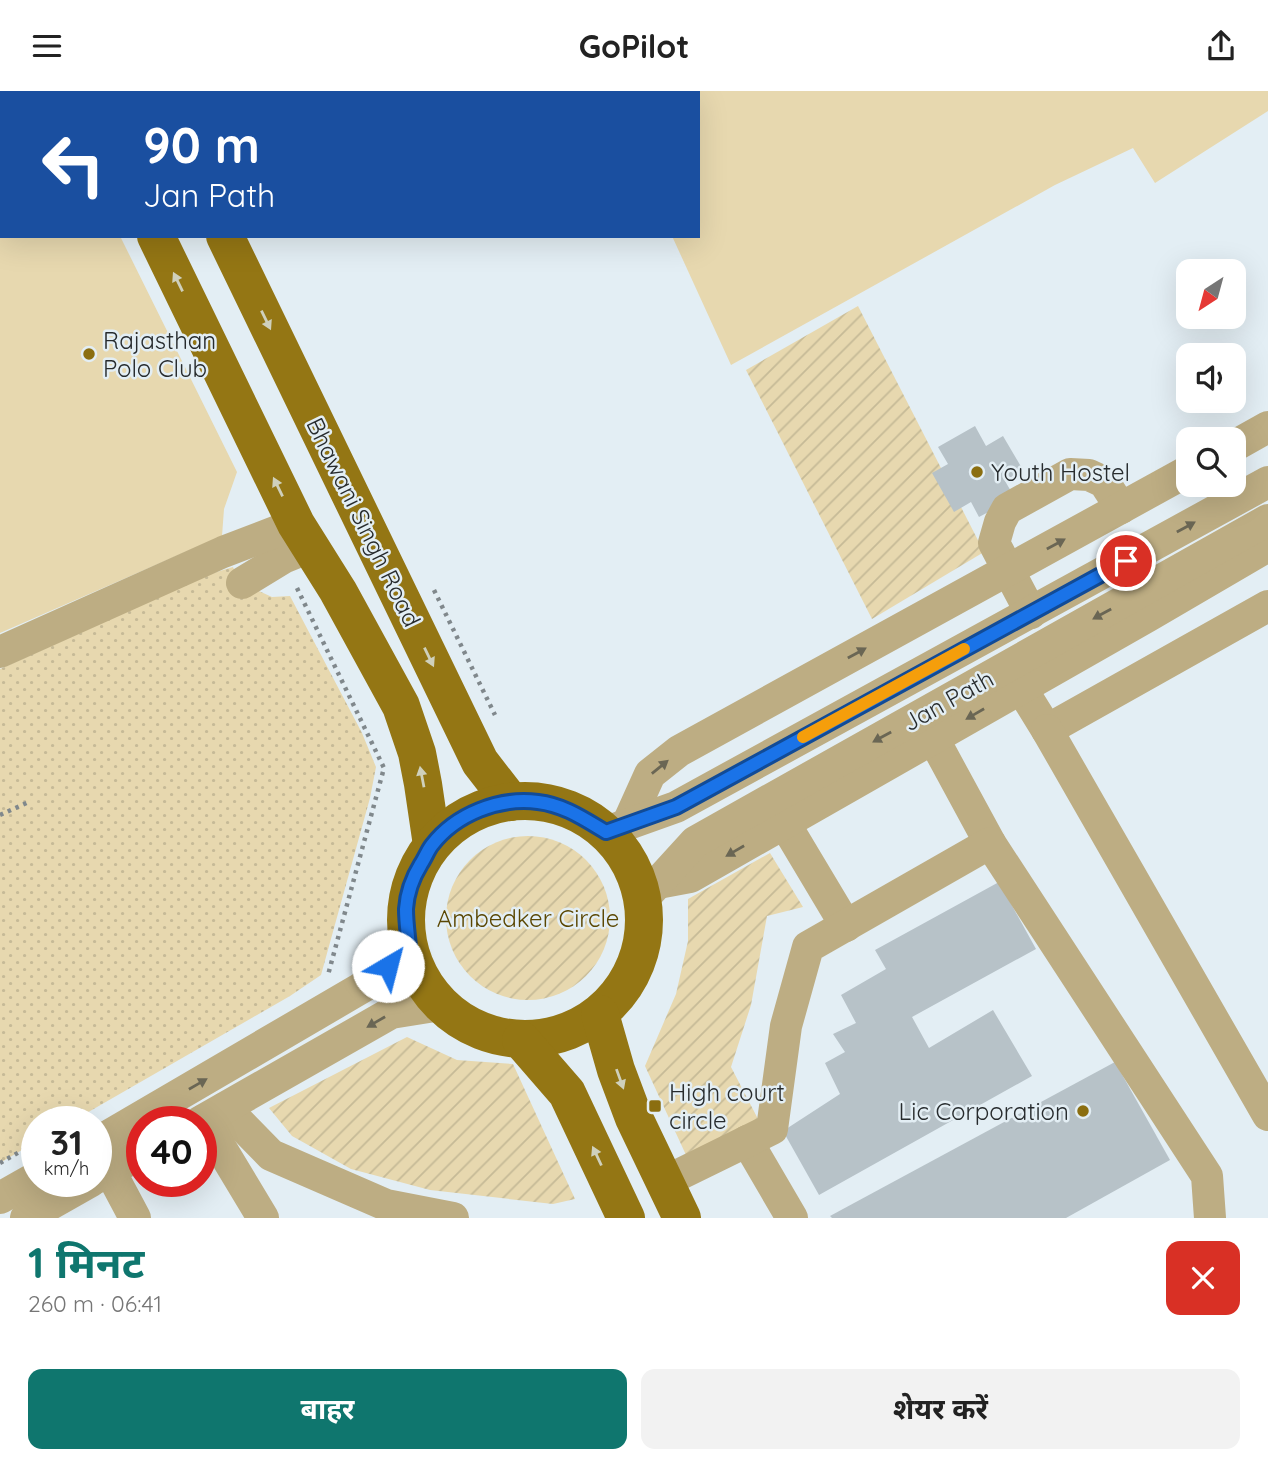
<!DOCTYPE html>
<html lang="hi">
<meta charset="utf-8">
<style>
body{margin:0;font-family:Quicksand,"Noto Sans Devanagari",sans-serif;background:#f2f2f2;color:#222;height:100vh;display:flex;flex-direction:column;font-size:26px;white-space:nowrap}
*{box-sizing:border-box;margin:0}
p{font-size:23px;color:#767676}
.icon{flex:none;width:38px;height:38px;fill:none;stroke:currentColor;stroke-width:2;stroke-linecap:round;stroke-linejoin:round}
.map{position:relative;height:1127px;overflow:hidden}
.drawer{display:flex;flex-direction:column;background:#fff;flex:1}
.drawer>*{flex:none}
.guide{position:absolute;left:0px;top:0px;width:700px;height:147px;box-shadow:0 7px 28px #0002;background:#1a4fa0;color:#fff;overflow:hidden}
.needle{width:46px;rotate:216deg}
.tools{position:absolute;left:1176px;top:168px;display:grid;gap:14px}
.tools a{display:grid;place-items:center;width:70px;height:70px;border-radius:14px;background:#fff;box-shadow:0 7px 28px #0002;font-size:35px}
.speed{position:absolute;left:21px;top:1015px;display:flex;gap:14px;font-size:35px;font-weight:700;text-align:center}
.speed>*{display:grid;place-content:center;width:91px;height:91px;border-radius:50%;background:#fff;box-shadow:0 7px 28px #0002;line-height:1}
.speed small{font-size:18px;font-weight:400}
.speed .limit{border:10px solid #d22;background:#fff;color:#111}
.pin{position:absolute;display:grid;place-items:center;width:60px;height:60px;color:#fff;margin:-30px;border:4px solid #fff;border-radius:50%;box-shadow:0 2px 7px #0007}
.me{position:absolute;width:77px;margin:-38px;rotate:37deg;stroke-linejoin:round;filter:drop-shadow(0 0 5px #0008)}
.turn{display:flex;align-items:center;gap:24px;height:147px;padding:0 28px;font-size:32px}
.turn .icon{width:91px;height:91px;stroke-width:2.5}
.turn b{display:block;font-size:49px;line-height:60px}
.round{display:grid;place-items:center;flex:none;width:74px;height:74px;border-radius:14px;background:#f2f2f2}
.summary{display:flex;align-items:center;justify-content:space-between;height:119px;padding:0 28px}
h1{font-size:42px;font-weight:700;line-height:52px;color:#0f766e}
.action{display:flex;gap:14px;margin-top:auto;padding:14px 28px}
.action a{flex:1;height:80px;border-radius:14px;background:#0f766e;color:#fff;font-size:28px;font-weight:700;line-height:80px;text-align:center}
.action a+a{background:#f2f2f2;color:#222}
header{display:flex;justify-content:space-between;align-items:center;height:91px;padding:0 28px;background:#fff;font-size:32px;font-weight:700}
.map>svg:first-child{display:block}
</style>
<header><svg class="icon" aria-label="menu" viewBox="0 0 24 24"><path d="M4 6h16M4 12h16M4 18h16"/></svg>GoPilot<svg class="icon" aria-label="share" viewBox="0 0 24 24"><path d="M12 15V3M7 8l5-5 5 5M5 13v7h14v-7"/></svg></header>
<div class="map">
<svg width="1268" height="1127" viewBox="0 0 1268 1127">
<defs>
<pattern id="grass-dots" width="8" height="8" patternUnits="userSpaceOnUse" patternTransform="scale(1.75)"><rect width="8" height="8" fill="#e7d8af"/><path d="M2 2h.1M6 6h.1" fill="none" stroke="#c6ba97" stroke-width="1.8" stroke-linecap="round"/></pattern>
<pattern id="garden-furrows" width="10" height="10" patternUnits="userSpaceOnUse" patternTransform="scale(1.75)"><rect width="10" height="10" fill="#e7d8af"/><path d="M-1 1l2-2M0 10L10 0M9 11l2-2" fill="none" stroke="#c6ba97"/></pattern>
</defs>
<rect width="100%" height="100%" fill="#e3eef4"/>
<path fill="url(#grass-dots)" d="M233 476 239 491 272 506 290 505 362 642 376 676 370 707 321 884 290 905 71 1031H37V1050L0 1072V578L210 483Z"/>
<g fill="url(#garden-furrows)">
<path d="M858 215 984 461 872 528 746 279Z"/>
<circle cx="528" cy="827" r="82"/>
<path d="M770 762 803 816 767 825 751 914 731 976 758 1028 686 1064 645 975 676 903 688 850V808Z"/>
<path d="M407 946 457 969 513 973 575 1108 553 1113 430 1099 351 1078 292 1045 269 1017Z"/>
</g>
<g fill="#e7d8af">
<path d="M0 0H48L49 2H2V145H120L237 381 224 418 222 445 0 542Z"/>
<path d="M602 0H1268V20L1155 92 1133 57 1055 94 731 274 672 145H698V2H603Z"/>
</g>
<g fill="#b7c2c8">
<path d="M975 335 986 355 1003 345 1023 379 1005 390 1015 407 979 426 971 411 954 421 932 382 948 373 938 356Z"/>
<path d="M999 791 1036 858 912 926 929 957 993 919 1032 985 819 1104 783 1040 840 1003 825 972 845 961 833 943 856 932 841 904 886 878 875 859Z"/>
<path d="M1115 971 1170 1069 1066 1127H832L830 1125Z"/>
</g>
<g fill="none" stroke-linecap="round" stroke-linejoin="round">
<g stroke="#80888c" stroke-width="4.5" stroke-dasharray="3.5 5" stroke-linecap="butt">
<path d="M297 497 384 677 328 884"/>
<path d="M434 499 495 624"/>
<path d="M0 724 31 710"/>
<path d="M73 1031 87 1023"/>
<path d="M0 1072 37 1051"/>
</g>
<g stroke="#bdad83" stroke-width="32">
<path d="M1234 355 1268 336"/>
<path d="M242 492 283 467 310 456"/>
<path d="M1031 522 994 452 1000 431 1007 418 1070 383 1089 384 1104 391 1121 417"/>
<path d="M0 561 223 461 296 433"/>
<path d="M1021 597 1047 639 1268 515"/>
<path d="M921 630 933 647 990 752"/>
<path d="M1047 639 1268 1024"/>
<path d="M773 713 846 835"/>
<path d="M627 734 650 683 679 660 1188 380"/>
<path d="M606 741 676 716 1268 391"/>
<path d="M658 792 690 786 1148 525 1268 455"/>
<path d="M643 808 695 751 1268 429"/>
<path d="M225 1017 271 1064 386 1114 453 1127"/>
<path d="M204 1029 263 1127"/>
<path d="M200 1031 391 922 441 914"/>
<path d="M747 1050 792 1127"/>
<path d="M96 1052 368 893 409 856"/>
<path d="M110 1080 135 1127"/>
<path d="M96 1087 142 1062"/>
<path d="M664 1091 772 1038 786 935 808 856 990 752 1207 1085 1210 1127"/>
<path d="M0 1107 37 1086"/>
<path d="M26 1127 91 1090"/>
</g>
<g stroke="#947614" stroke-width="38">
<path d="M85 0 86 2"/>
<path d="M155 0 156 2"/>
<path d="M156 145 296 433 338 500 401 615 417 662 423 693 432 754"/>
<path d="M225 145 480 671 511 711"/>
<circle cx="525" cy="829" r="119"/>
<path d="M600 923 616 979 634 1027 682 1127"/>
<path d="M521 949 567 1002 626 1127"/>
</g>
</g>
<defs><path id="oneway-solid" d="M-6-.8H1V-3.2L6.5 0L1 3.2V.8H-6Z" transform="scale(1.75)"/></defs>
<g fill="#cfd0bc">
<use href="#oneway-solid" transform="translate(178 191) rotate(-116)"/>
<use href="#oneway-solid" transform="translate(266 229) rotate(64)"/>
<use href="#oneway-solid" transform="translate(278 396) rotate(-116)"/>
<use href="#oneway-solid" transform="translate(429 566) rotate(64)"/>
<use href="#oneway-solid" transform="translate(422 686) rotate(-101)"/>
<use href="#oneway-solid" transform="translate(620 988) rotate(70)"/>
<use href="#oneway-solid" transform="translate(597 1065) rotate(-115)"/>
</g>
<g fill="#6a6654">
<use href="#oneway-solid" transform="translate(1186 436) rotate(-29)"/>
<use href="#oneway-solid" transform="translate(1056 453) rotate(-29)"/>
<use href="#oneway-solid" transform="translate(1102 523) rotate(151)"/>
<use href="#oneway-solid" transform="translate(857 562) rotate(-29)"/>
<use href="#oneway-solid" transform="translate(975 623) rotate(150)"/>
<use href="#oneway-solid" transform="translate(882 646) rotate(151)"/>
<use href="#oneway-solid" transform="translate(660 676) rotate(-39)"/>
<use href="#oneway-solid" transform="translate(735 760) rotate(150)"/>
<use href="#oneway-solid" transform="translate(376 931) rotate(150)"/>
<use href="#oneway-solid" transform="translate(198 993) rotate(-30)"/>
</g>
<g fill="none" stroke-linecap="round" stroke-linejoin="round">
<g stroke="#114b97" stroke-width="18">
<path id="route" d="M388 875 409 856C408 844 406 831 406 818 407 802 413 786 421 773 425 767 428 759 432 754 456 723 499 706 538 711 564 714 584 728 606 741L676 716 1126 470"/>
</g>
<use href="#route" stroke="#1a73e8" stroke-width="12"/>
<path stroke="#f59e0b" stroke-width="12" d="M803 646 964 558"/>
</g>
<g fill="#8b6e10" stroke="#e3eef4" stroke-width="2.5">
<circle cx="89" cy="263" r="7"/>
<circle cx="977" cy="381" r="7"/>
<rect x="648" y="1008" width="14" height="14" rx="3.5"/>
<circle cx="1083" cy="1020" r="7"/>
</g>
<g text-anchor="middle" dominant-baseline="central" stroke-width="5" stroke-linejoin="round" paint-order="stroke">
<g font-size="24" fill="#272b2d" stroke="#e3eef4" text-anchor="start">
<text x="103" y="249">Rajasthan<tspan x="103" dy="28">Polo Club</tspan></text>
<text x="991" y="381">Youth Hostel</text>
<text x="669" y="1001">High court<tspan x="669" dy="28">circle</tspan></text>
<text x="1069" y="1020" text-anchor="end">Lic Corporation</text>
</g>
<g font-size="24" fill="#272b2d" stroke="#e3eef4">
<text transform="translate(364 431) rotate(64)">Bhawani Singh Road</text>
<text transform="translate(948 609) rotate(-29)">Jan Path</text>
</g>
<g font-size="24" fill="#5a4601" stroke="#e3eef4">
<text x="528" y="827">Ambedker Circle</text>
</g>
</g>
</svg>
<div class="tools">
<a><svg class="needle" viewBox="-14 -14 28 28"><path d="M0-13l5 13h-10z" fill="#e53935"/><path d="M0 13l5-13h-10z" fill="#767676"/></svg></a>
<a><svg class="icon" aria-label="sound" viewBox="0 0 24 24"><path d="M4 9h4l5-4v14l-5-4H4zM17 9q2 3 0 6"/></svg></a>
<a><svg class="icon" aria-label="search" viewBox="0 0 24 24"><circle cx="10" cy="10" r="6"/><path d="M15 15l6 6"/></svg></a>
</div>
<div class="speed"><div>31<small>km/h</small></div><div class="limit">40</div></div>
<div class="pin" style="left:1126px;top:470px;background:#d93025"><svg class="icon" aria-label="arrive" viewBox="0 0 24 24"><path d="M6 21V4h12l-3 4 3 4H6"/></svg></div>
<svg class="me" style="left:388px;top:875px" viewBox="-20 -20 40 40"><circle r="19" fill="#fff"/><path d="M0-13L10 11 0 6-10 11z" fill="#1a73e8"/></svg>
<div class="guide">
<div class="turn"><svg class="icon" aria-label="left" viewBox="0 0 24 24"><path d="M17 20v-9H6M10 6l-5 5 5 5"/></svg><div><b>90 m</b>Jan Path</div></div>
</div>
</div>
<section class="drawer">
<div class="summary"><div><h1>1 मिनट</h1><p>260 m · 06:41</p></div><a class="round" style="background:#d93025;color:#fff"><svg class="icon" aria-label="close" viewBox="0 0 24 24"><path d="M6 6l12 12M18 6L6 18"/></svg></a></div>
<div class="action"><a>बाहर</a><a>शेयर करें</a></div>
</section>
